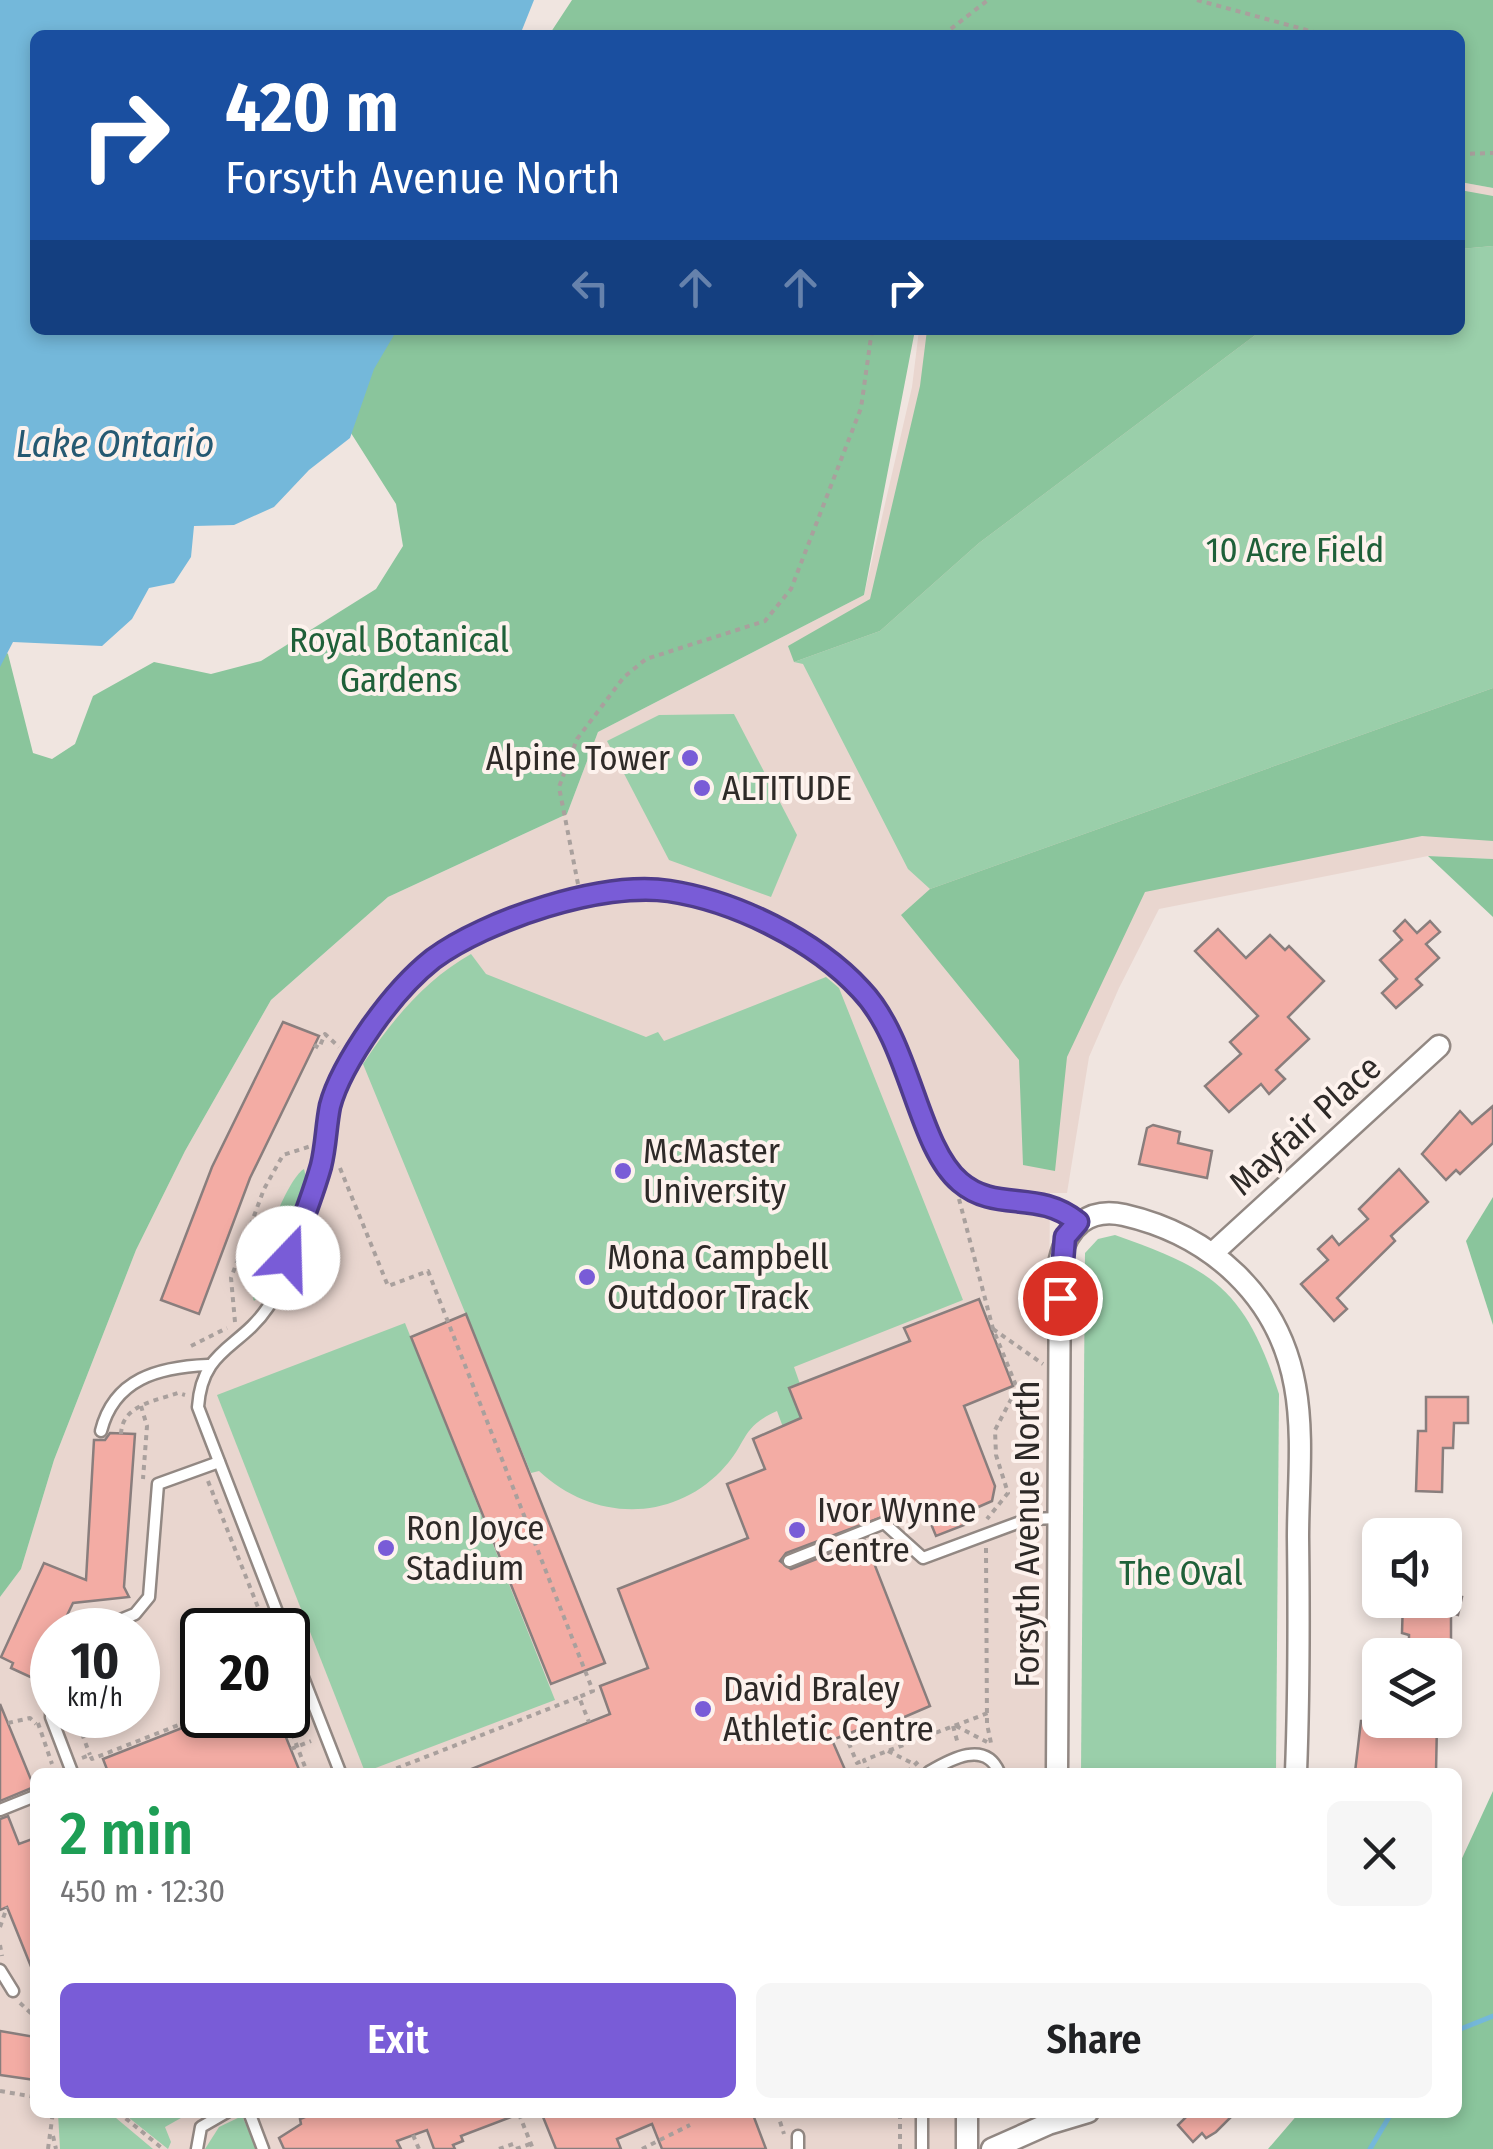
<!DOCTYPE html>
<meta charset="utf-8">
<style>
body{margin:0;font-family:"Fira Sans Condensed",sans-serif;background:#f6f6f6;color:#202124;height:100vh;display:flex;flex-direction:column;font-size:38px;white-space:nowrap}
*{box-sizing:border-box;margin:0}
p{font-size:32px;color:#757577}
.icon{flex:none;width:55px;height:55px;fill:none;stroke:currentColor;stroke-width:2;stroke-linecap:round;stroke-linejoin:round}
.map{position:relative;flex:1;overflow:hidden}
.details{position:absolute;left:30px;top:1768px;width:1432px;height:350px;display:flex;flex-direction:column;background:#fff;border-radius:15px;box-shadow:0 5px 15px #0003}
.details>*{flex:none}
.guide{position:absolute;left:30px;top:30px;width:1435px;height:305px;border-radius:15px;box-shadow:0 5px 15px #0003;background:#1a4fa0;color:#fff;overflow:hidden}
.buttons{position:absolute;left:1362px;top:1518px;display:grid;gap:20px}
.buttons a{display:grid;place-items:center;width:100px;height:100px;border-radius:15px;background:#fff;box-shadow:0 5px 15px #0003;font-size:50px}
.speed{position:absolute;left:30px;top:1608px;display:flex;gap:20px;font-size:50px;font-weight:700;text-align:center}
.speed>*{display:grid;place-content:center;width:130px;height:130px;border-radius:50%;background:#fff;box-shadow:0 5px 15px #0003;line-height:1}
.speed small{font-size:25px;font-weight:400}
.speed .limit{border:5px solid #111;border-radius:15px;background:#fff;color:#111}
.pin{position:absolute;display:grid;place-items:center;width:85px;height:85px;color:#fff;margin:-42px;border:5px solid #fff;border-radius:50%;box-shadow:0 2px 10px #0007}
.me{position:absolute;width:110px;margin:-55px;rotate:21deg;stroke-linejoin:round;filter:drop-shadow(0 0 8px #0008)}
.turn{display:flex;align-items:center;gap:35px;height:210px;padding:0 30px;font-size:45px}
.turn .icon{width:130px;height:130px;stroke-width:2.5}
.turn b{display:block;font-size:70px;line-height:85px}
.lanes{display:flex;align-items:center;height:95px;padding:0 30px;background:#0003;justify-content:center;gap:50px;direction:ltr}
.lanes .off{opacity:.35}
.round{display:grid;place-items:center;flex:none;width:105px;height:105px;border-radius:15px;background:#f6f6f6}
.overview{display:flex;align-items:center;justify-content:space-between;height:170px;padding:0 30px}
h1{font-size:60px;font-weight:600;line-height:75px;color:#1e9e55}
.cta{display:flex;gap:20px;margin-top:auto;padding:20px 30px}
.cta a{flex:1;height:115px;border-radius:15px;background:#795cd7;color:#fff;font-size:40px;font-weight:600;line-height:115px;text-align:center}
.cta a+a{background:#f6f6f6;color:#202124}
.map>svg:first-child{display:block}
</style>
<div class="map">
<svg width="1493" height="2149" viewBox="0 0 1493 2149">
<rect width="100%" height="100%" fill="#f0e5e0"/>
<path fill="#e9d6cf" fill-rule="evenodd" d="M1460 182 1493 188V859L1428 856 1159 909 1119 988 1089 1057 1067 1193H1050L1045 1772H35V2112H960L959 2149H0V1597L21 1569 54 1460 136 1250 185 1151 271 1000 388 897 567 814 598 732 864 595 912 387 919 330H1460ZM52 1630H138V1715H52ZM202 1630H288V1715H202Z"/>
<g fill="#9acfaa">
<path d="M1493 246V688L930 889 908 869 803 664 794 662 880 631 979 543 1262 330H1460V249Z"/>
<path d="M734 714 797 835 771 897 669 860 607 741 659 715Z"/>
<path d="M471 954 486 974 646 1037 658 1032 664 1041 826 977 839 988 963 1300 794 1367 800 1384 790 1388 806 1431 787 1438 777 1411C739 1428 748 1444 721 1471 669 1524 591 1520 539 1471L531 1473 363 1064C392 1020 425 980 471 954Z"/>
<path d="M304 1169 306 1177 261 1294 254 1301C245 1285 286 1178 304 1169Z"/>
<path d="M1115 1235C1215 1270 1245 1290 1279 1394L1276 1772H1081L1085 1253 1098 1239Z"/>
<path d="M405 1323 555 1700 365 1772 217 1395Z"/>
<path d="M58 2113H110L153 2149H60Z"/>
<path d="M123 2113 187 2112 188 2114 165 2127 171 2142 168 2149Z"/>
<path d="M242 2116 257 2149H205L219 2127Z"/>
</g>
<g fill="#8ac59c">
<path d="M572 0H1493V188L1460 182V35H549Z"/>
<path d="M1460 190 1493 196V246L1460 249Z"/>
<path d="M388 330H915L864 595 598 732 567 814 388 897 271 1000 185 1151 136 1250 54 1460 21 1569 0 1597V646L8 654 33 753 52 759 75 744 93 696 154 662 211 674 261 661 376 589 403 546 396 504 337 411Z"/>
<path d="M927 330H1262L979 543 880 631 794 662 788 646 870 599 920 386Z"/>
<path d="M1493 688V841L1422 836 1145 892 1067 1057 1055 1171 1023 1165 1019 1060 901 915 930 889Z"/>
<path d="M1428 856 1493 859V917Z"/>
<path d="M1493 1197V1325L1466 1241Z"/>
<path d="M1493 1791V2149H1268L1299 2113 1458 2112V1867Z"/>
</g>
<path fill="#74b8da" d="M0 0H534L520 35H35V330H397L374 369 350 438 309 470 274 507 234 525 194 526 191 557 174 583 149 588 132 619 102 646 13 642 0 667Z"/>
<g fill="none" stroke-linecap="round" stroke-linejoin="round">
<g stroke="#74b8da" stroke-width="5">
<path d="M1458 2030 1493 2016"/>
<path d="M1370 2149 1392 2112"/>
</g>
</g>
<g fill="#f3aca4" stroke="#897e7d" stroke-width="2.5">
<path d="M1405 920 1417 933 1430 921 1440 932 1426 944 1439 958 1416 979 1422 985 1396 1008 1382 993 1397 979 1380 960 1402 940 1394 931Z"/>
<path d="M1218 929 1246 958 1270 935 1285 950 1289 946 1324 981 1288 1017 1309 1039 1276 1070 1285 1079 1269 1094 1261 1084 1229 1112 1205 1086 1241 1054 1230 1042 1258 1016 1195 951Z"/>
<path d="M283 1022 319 1036 250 1178 199 1314 161 1300 212 1167Z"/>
<path d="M1493 1106V1143L1460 1174 1456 1170 1446 1180 1422 1154 1460 1111 1472 1124Z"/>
<path d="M1153 1125 1180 1132 1178 1143 1212 1151 1207 1178 1139 1164 1147 1128Z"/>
<path d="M1399 1169 1428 1202 1391 1236 1395 1241 1337 1298 1347 1309 1334 1321 1301 1284 1328 1260 1318 1249 1332 1236 1339 1245 1368 1219 1359 1209Z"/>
<path d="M979 1299 1013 1386 964 1406 995 1486 992 1501 960 1515 964 1525 936 1536 922 1502 786 1553 780 1561 791 1569 865 1540 930 1706 865 1734 863 1728 832 1740 846 1772H464L610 1714 600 1686 648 1668 618 1589 748 1538 727 1484 765 1469 753 1439 801 1418 789 1388 910 1341 904 1328Z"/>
<path d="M466 1314 605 1663 551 1684 411 1337Z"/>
<path d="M1426 1397H1468V1423H1454L1453 1448H1443L1442 1492 1416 1491 1418 1431H1426Z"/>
<path d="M110 1433 135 1434 124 1587 129 1597 73 1603 60 1630H52V1647L37 1680 11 1668 13 1663 1 1657 44 1563 86 1580 94 1440H105Z"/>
<path d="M1445 1593 1462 1597 1458 1615 1451 1613V1644L1426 1645V1655H1409V1635L1402 1633 1403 1600H1445Z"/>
<path d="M0 1704 34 1787 0 1801Z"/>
<path d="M215 1715H277L300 1772H108L103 1759Z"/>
<path d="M1420 1720 1437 1723 1436 1772H1355L1361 1721Z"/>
<path d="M8 1816 19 1844 35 1838 34 1974 7 1907 0 1910V1819Z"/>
<path d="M0 2031 35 2037V2080L0 2075Z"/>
<path d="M317 2112H519V2114L461 2136 463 2141 453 2145 455 2149H434L427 2130 397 2141 401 2149H284L279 2138 301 2124 300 2119Z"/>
<path d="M541 2112H752L766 2149H662L652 2124 617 2139 621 2149H556Z"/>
<path d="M1191 2112H1236L1216 2132 1206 2138 1202 2133 1193 2142 1178 2125Z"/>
</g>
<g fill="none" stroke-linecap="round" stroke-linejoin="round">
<g stroke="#928883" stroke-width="15">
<g id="service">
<path d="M101 1431C114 1379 158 1367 208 1365"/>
<path d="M789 1561 884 1523 923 1558 1028 1519 1060 1518"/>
<path d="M96 1630 135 1614 149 1597 158 1484 219 1462"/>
<path d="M284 1630 198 1407C202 1348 240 1349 268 1307 289 1275 306 1216 317 1180 324 1155 324 1130 330 1106 340 1067 370 1026 395 996 448 932 586 878 669 891 735 902 815 941 861 990 911 1042 917 1146 960 1182 996 1213 1038 1189 1078 1222"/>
<path d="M288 1639 340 1772"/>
<path d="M52 1692 51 1717 72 1772"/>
<path d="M929 1772C951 1759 985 1740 999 1772"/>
<path d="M0 1810 35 1796"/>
<path d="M0 1970 13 1991"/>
<path d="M249 2112 263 2149"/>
<path d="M922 2112V2149"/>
<path d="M197 2149 201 2127 227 2112"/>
<path d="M798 2149V2136"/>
</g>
</g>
<g stroke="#928883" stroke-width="25">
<g id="minor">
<path d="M1214 1252 1439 1046"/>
<path d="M1057 1772 1060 1259C1067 1227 1089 1207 1124 1215 1211 1235 1279 1296 1295 1386 1304 1435 1298 1488 1298 1537 1299 1616 1299 1694 1296 1772"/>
<path d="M967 2149V2112"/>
<path d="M992 2149 1048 2124 1088 2112"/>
</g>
</g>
<g stroke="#a9a09d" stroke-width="4" stroke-dasharray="5 5" stroke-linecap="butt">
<path d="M1197 0 1325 35"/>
<path d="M943 35 988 0"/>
<path d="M1460 154 1493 153"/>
<path d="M578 884 559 787 577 739 624 677 646 659 765 621 791 589 861 408 872 330"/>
<path d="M314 1045 319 1048 325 1034 339 1047"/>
<path d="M340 1168 388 1286 428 1271 593 1691 579 1697"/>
<path d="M959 1199 993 1329 1017 1388 995 1430 996 1455 1008 1493 987 1519"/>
<path d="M235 1322 231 1278 264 1189 283 1155 311 1146"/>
<path d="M993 1329 1043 1364"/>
<path d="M191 1346 227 1328"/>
<path d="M141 1406 147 1426 143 1479"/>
<path d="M121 1434C122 1405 155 1401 178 1393L185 1395"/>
<path d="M208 1481 267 1630"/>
<path d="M986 1548 987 1724 991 1743"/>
<path d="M75 1715 90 1755"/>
<path d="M285 1715 307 1772"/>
<path d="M8 1723 30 1718 36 1724"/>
<path d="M38 1723 52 1764"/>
<path d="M953 1726 958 1744"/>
<path d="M956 1726 987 1742"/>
<path d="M845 1734 857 1763 864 1760"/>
<path d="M291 1749 311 1741"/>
<path d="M888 1751 914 1764"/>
<path d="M82 1758 90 1755 92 1759 204 1715"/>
<path d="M387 1772 579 1697 589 1722"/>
<path d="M869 1772 864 1760 988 1713"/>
<path d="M907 1772 921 1759"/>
<path d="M0 1927 7 1907"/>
<path d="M0 1945 2 1956"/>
<path d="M20 2003 35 2017"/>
<path d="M0 2091 35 2097"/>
<path d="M118 2112 163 2149"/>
<path d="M777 2112 784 2134"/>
<path d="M519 2114 533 2149"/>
<path d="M413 2135 419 2149"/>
<path d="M53 2136 56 2149"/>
<path d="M48 2149 53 2112"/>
<path d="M499 2149 513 2144"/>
<path d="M516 2149 530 2144"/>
<path d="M642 2149 690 2125"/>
<path d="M900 2149V2112"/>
</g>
<use href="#service" stroke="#fff" stroke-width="10"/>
<use href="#minor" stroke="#fff" stroke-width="20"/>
</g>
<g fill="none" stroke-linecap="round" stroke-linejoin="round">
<g stroke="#4f3c8c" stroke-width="25">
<path id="route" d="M288 1258C300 1228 312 1198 321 1166 326 1146 326 1126 330 1106 337 1079 356 1049 372 1026 389 1002 409 978 433 959 486 920 602 881 669 891 735 901 815 940 861 990 911 1042 917 1146 960 1182 996 1213 1038 1189 1078 1222L1065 1237 1060 1298"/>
</g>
<use href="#route" stroke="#795cd7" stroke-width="18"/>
</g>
<g fill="#795cd7" stroke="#fdf2ed" stroke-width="4">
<circle cx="690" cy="758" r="10"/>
<circle cx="702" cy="788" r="10"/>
<circle cx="623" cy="1171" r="10"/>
<circle cx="587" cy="1277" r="10"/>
<circle cx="797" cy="1530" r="10"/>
<circle cx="386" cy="1548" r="10"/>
<circle cx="703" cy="1709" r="10"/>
</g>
<g text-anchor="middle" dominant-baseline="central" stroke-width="8" stroke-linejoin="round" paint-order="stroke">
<g font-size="35" fill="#1f6039" stroke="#fdf2ed">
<text x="1295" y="550">10 Acre Field</text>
<text x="399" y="640">Royal Botanical<tspan x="399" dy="40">Gardens</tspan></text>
<text x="1181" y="1573">The Oval</text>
</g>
<g font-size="35" fill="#2e2a28" stroke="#fdf2ed" text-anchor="start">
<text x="670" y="758" text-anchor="end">Alpine Tower</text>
<text x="722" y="788">ALTITUDE</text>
<text x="643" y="1151">McMaster<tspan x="643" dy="40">University</tspan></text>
<text x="607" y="1257">Mona Campbell<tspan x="607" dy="40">Outdoor Track</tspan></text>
<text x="817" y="1510">Ivor Wynne<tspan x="817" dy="40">Centre</tspan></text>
<text x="406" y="1528">Ron Joyce<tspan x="406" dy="40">Stadium</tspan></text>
<text x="723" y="1689">David Braley<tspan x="723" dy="40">Athletic Centre</tspan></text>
</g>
<g font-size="35" fill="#2e2a28" stroke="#fdf2ed">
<text transform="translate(1305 1125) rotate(-42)">Mayfair Place</text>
<text transform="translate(1027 1534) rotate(-90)">Forsyth Avenue North</text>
</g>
<g font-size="38" font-style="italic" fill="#255972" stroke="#fdf2ed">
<text x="115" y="444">Lake Ontario</text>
</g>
</g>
</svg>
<div class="buttons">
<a><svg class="icon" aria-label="sound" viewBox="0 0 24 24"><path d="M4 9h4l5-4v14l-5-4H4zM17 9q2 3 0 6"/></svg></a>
<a><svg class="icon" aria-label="layers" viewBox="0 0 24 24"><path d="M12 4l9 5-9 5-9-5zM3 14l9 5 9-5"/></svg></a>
</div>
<div class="speed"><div>10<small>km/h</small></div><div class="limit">20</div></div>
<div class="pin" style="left:1060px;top:1298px;background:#d93025"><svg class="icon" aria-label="arrive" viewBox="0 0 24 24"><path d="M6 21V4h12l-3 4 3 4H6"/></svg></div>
<svg class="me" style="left:288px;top:1258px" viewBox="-20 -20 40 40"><circle r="19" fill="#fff"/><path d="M0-13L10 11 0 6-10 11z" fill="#795cd7"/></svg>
<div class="guide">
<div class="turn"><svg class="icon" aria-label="right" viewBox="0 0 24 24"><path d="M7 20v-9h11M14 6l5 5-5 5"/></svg><div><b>420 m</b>Forsyth Avenue North</div></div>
<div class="lanes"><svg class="icon off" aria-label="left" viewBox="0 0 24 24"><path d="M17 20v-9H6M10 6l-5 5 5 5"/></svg><svg class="icon off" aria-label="ahead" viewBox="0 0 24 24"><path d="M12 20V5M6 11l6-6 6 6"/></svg><svg class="icon off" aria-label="ahead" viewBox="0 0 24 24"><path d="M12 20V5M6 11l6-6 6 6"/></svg><svg class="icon" aria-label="right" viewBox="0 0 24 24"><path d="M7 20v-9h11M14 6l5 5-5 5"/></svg></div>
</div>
<section class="details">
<div class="overview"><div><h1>2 min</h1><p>450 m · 12:30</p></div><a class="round"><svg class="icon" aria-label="close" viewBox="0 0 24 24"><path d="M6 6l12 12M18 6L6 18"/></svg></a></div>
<div class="cta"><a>Exit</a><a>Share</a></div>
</section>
</div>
